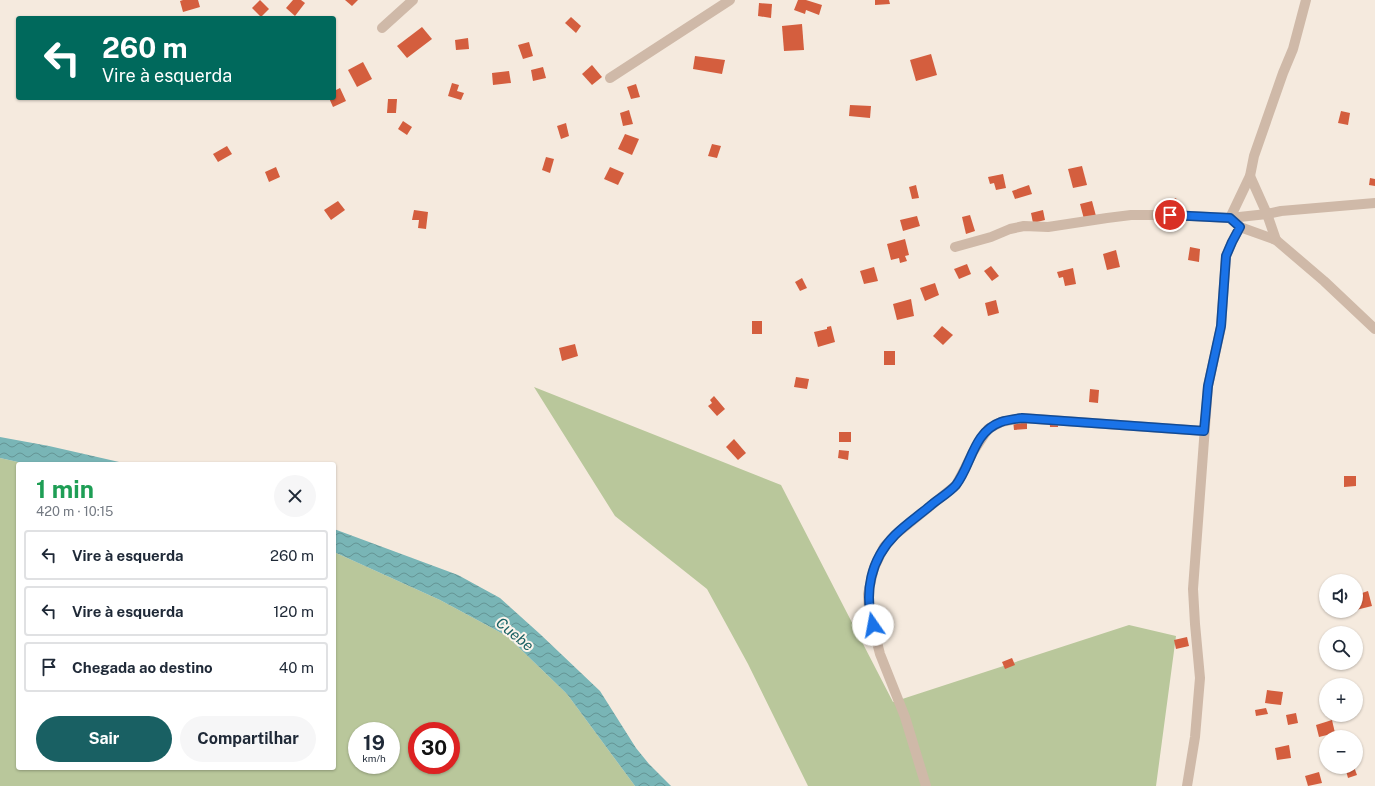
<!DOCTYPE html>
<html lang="pt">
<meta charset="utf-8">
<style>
body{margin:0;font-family:"Public Sans",sans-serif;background:#f6f6f7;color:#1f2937;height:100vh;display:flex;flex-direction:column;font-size:15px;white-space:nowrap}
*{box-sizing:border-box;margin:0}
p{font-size:13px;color:#747a83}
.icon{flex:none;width:22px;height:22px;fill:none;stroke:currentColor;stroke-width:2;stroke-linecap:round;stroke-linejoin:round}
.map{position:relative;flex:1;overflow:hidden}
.drawer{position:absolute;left:16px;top:462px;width:320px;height:308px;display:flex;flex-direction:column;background:#fff;border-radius:4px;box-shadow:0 1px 3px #0004}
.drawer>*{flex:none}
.banner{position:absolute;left:16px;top:16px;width:320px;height:84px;border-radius:4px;box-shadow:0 1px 3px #0004;background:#00695c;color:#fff;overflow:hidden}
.tools{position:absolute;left:1319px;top:574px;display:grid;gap:8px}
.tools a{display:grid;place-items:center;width:44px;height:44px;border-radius:50%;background:#fff;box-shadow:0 1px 3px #0004;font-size:20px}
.speed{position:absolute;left:348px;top:722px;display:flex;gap:8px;font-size:20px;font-weight:700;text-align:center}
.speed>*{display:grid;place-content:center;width:52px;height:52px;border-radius:50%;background:#fff;box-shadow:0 1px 3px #0004;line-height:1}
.speed small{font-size:10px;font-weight:400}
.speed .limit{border:6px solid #d22;background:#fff;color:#111}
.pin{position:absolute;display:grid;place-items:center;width:34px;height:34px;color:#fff;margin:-17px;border:2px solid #fff;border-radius:50%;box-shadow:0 1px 4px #0007}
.me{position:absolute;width:44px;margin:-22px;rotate:348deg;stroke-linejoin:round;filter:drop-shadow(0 0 3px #0008)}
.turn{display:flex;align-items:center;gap:14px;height:84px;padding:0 20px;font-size:18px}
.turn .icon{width:52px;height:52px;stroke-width:2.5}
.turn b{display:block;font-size:28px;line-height:34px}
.round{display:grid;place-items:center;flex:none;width:42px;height:42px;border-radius:21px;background:#f6f6f7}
.summary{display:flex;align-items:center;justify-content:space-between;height:68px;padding:0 20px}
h1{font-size:24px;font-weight:700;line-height:30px;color:#1e9e55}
.action{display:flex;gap:8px;margin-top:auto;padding:8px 20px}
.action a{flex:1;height:46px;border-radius:24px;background:#196063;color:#fff;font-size:16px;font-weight:700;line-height:46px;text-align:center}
.action a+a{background:#f6f6f7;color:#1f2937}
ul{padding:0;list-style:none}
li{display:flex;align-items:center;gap:12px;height:50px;margin:0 8px 6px;padding:0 12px;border:2px solid #e0e1e3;border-radius:4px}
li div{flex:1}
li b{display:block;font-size:15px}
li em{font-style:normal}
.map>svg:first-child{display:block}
</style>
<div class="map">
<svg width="1375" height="786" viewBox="0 0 1375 786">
<defs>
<pattern id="water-waves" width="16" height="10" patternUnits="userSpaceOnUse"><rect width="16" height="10" fill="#79b5b6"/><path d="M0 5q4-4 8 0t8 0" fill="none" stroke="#649494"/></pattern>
</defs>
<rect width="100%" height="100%" fill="#f5eade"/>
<g fill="#b9c79b" fill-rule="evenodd">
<path d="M534 387 781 485 893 702 1129 625 1176 636 1156 786H808L748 664 707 589 615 516Z"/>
<path d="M0 458 27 464H18V768H334V552L440 600 507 636 567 694 635 786H0ZM357 731H391V765H357ZM417 731H451V765H417Z"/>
</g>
<g fill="url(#water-waves)">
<path d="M0 437 49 446 128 464H27L0 458Z"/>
<path d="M334 529 458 575 500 598 540 634 600 691 636 748 649 764 671 786H635L567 694 507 636 440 600 334 552Z"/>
</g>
<g fill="#d45e3e">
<path d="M183 0H198L200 7 183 12 180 1Z"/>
<path d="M260 0 269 9 261 17 252 8Z"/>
<path d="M293 0H301L305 3 295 16 286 8Z"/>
<path d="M345 0H358L352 6Z"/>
<path d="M798 0H806L822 5 819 15 806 10 805 14 794 10Z"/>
<path d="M875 0H889L890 4 875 5Z"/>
<path d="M759 3 772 4 771 18 758 16Z"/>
<path d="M571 17 581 26 576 33 565 23Z"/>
<path d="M802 24 804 50 784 51 782 26Z"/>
<path d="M422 27 432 39 407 58 397 46Z"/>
<path d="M468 38 469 49 456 50 455 40Z"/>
<path d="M529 42 533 56 523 59 518 45Z"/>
<path d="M931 54 937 75 916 81 910 60Z"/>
<path d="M695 56 725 60 722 74 693 69Z"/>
<path d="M363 62 372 79 357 87 348 70Z"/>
<path d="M592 65 602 77 592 85 582 74Z"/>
<path d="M543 67 546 78 533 81 531 70Z"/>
<path d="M509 71 511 83 493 85 492 73Z"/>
<path d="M452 83 459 85 457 91 464 93 461 100 448 96Z"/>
<path d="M636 84 640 97 631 99 627 87Z"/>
<path d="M340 88 346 101 333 107 329 98H334V91Z"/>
<path d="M388 99H397L396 113H387Z"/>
<path d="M850 105 871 106 870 118 849 116Z"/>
<path d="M629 110 633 124 623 126 620 113Z"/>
<path d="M1341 111 1350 113 1348 125 1338 123Z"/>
<path d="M403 121 412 127 407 135 398 129Z"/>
<path d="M566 123 569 136 561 139 557 126Z"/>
<path d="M625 134 639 139 632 155 618 149Z"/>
<path d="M712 144 721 146 717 158 708 156Z"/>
<path d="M227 146 232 154 218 162 213 154Z"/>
<path d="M546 157 554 159 550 173 542 170Z"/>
<path d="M1082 166 1087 185 1073 188 1068 169Z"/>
<path d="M276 167 280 177 269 182 265 172Z"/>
<path d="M610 167 624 173 618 185 604 179Z"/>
<path d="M1003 174 1006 188 996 190 994 183 990 184 988 177Z"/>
<path d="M1370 178 1375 179V186L1369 185Z"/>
<path d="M916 185 919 198 912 199 909 187Z"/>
<path d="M1029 185 1032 194 1015 199 1012 191Z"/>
<path d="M1176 198 1180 209 1173 211 1169 201Z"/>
<path d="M338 201 345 210 331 220 324 210Z"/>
<path d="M1092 201 1096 216 1084 219 1080 204Z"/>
<path d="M414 210 428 212 426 229 418 228 419 220H412Z"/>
<path d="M1043 210 1045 220 1033 223 1031 213Z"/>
<path d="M970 215 975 231 966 234 962 217Z"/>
<path d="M917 216 920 226 903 231 900 220Z"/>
<path d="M905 239 909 255 905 256 907 261 900 263 899 258 891 260 887 244Z"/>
<path d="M1190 247 1200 249 1199 262 1188 260Z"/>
<path d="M1116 250 1120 267 1107 270 1103 254Z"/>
<path d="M967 264 971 274 959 279 954 269Z"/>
<path d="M991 266 999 276 992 281 984 271Z"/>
<path d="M874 267 878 281 864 284 860 271Z"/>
<path d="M1073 268 1076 284 1065 286 1063 277 1059 278 1057 272Z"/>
<path d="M802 278 807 288 800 291 795 282Z"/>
<path d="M935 283 939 295 925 301 920 288Z"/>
<path d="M911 299 914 316 897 320 893 304Z"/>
<path d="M996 300 999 313 988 316 985 303Z"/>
<rect x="752" y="321" width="10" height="13"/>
<path d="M831 326 835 342 818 347 814 332 827 329V327Z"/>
<path d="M942 326 953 335 943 345 933 336Z"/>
<path d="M575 344 578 356 562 361 559 348Z"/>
<rect x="884" y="351" width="11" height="14"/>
<path d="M796 377 809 379 807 389 794 387Z"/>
<path d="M1090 389 1099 390 1098 403 1089 402Z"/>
<path d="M714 396 725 409 717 416 708 406 712 403 710 400Z"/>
<path d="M1049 416H1058V427H1050Z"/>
<path d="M1027 419V429L1014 430 1013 420Z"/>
<rect x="839" y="432" width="12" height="10"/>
<path d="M734 439 746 453 738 460 726 447Z"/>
<path d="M839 450 849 451 848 460 838 458Z"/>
<path d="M1344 476H1356V486L1344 487Z"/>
<path d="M1368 591 1372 606 1356 610V595Z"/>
<path d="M1187 637 1189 646 1176 649 1174 640Z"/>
<path d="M1012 658 1015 665 1005 669 1002 662Z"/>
<path d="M1267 690 1283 692 1281 705 1265 703Z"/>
<path d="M1266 708 1268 714 1256 716 1255 710Z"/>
<path d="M1296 713 1298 723 1288 725 1286 715Z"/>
<path d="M1332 720 1335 733 1319 737 1316 725Z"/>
<path d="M1289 745 1291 758 1277 760 1275 748Z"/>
<path d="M1345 767H1354L1357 775 1348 778Z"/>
<path d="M1319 772 1322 783 1308 786 1305 776Z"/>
</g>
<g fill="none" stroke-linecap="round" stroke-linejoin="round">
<g stroke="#cfb9a8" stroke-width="10">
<path d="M1306 0 1293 49 1283 73 1254 156 1250 176 1230 218 1240 227 1276 240 1324 281 1375 329"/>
<path d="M382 28 413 0"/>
<path d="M610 78 730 0"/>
<path d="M1250 176 1267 214 1276 240"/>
<path d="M955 247 991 237 1010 229 1024 226 1048 227 1107 218 1131 215H1170L1230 218 1267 214 1281 211 1375 203"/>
<path d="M926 786 905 717 880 654 869 611 868 594 874 568 884 547 895 535 956 485 965 468 973 452 988 429 1001 422 1022 418 1204 431"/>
<path d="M1187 786 1195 737 1200 678 1195 624 1193 589 1208 386 1221 327 1226 256 1232 242 1240 227"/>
</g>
</g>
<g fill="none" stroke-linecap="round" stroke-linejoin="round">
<g stroke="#114b97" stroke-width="10">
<path id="route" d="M873 625C864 593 870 560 895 535 905 525 918 516 930 506 938 499 949 493 956 485 972 464 973 432 1001 422 1007 420 1015 419 1022 418L1204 431 1208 386 1221 326 1226 256 1232 242 1240 227 1230 218 1170 215"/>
</g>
<use href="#route" stroke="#1a73e8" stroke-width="7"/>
</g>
<g text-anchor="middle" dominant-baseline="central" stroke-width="4" stroke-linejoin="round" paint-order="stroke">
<g font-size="15" font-style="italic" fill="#196063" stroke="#fcf4eb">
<text transform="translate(515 634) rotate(39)">Cuebe</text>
</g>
</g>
</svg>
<div class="tools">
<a><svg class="icon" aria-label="sound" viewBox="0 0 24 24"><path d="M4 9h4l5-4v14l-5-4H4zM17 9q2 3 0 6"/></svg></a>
<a><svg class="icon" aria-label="search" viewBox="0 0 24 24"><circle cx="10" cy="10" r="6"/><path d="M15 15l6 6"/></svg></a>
<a>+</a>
<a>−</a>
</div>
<div class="speed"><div>19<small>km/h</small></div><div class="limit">30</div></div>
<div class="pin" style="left:1170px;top:215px;background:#d93025"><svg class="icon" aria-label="arrive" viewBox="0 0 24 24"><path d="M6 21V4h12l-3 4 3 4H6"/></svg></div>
<svg class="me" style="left:873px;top:625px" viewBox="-20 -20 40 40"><circle r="19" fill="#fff"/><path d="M0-13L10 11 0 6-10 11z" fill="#1a73e8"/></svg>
<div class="banner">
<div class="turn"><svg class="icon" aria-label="left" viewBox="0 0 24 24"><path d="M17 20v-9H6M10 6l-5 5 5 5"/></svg><div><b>260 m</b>Vire à esquerda</div></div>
</div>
<section class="drawer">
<div class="summary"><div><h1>1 min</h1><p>420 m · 10:15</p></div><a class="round"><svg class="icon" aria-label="close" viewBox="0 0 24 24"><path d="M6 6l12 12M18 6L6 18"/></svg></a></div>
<ul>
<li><svg class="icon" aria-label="left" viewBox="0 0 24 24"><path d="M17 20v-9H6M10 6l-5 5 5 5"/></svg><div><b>Vire à esquerda</b></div><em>260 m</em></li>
<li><svg class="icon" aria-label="left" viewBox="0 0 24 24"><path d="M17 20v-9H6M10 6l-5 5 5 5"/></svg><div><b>Vire à esquerda</b></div><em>120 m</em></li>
<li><svg class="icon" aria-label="arrive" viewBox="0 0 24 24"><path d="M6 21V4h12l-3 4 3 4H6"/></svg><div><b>Chegada ao destino</b></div><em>40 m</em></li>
</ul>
<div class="action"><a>Sair</a><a>Compartilhar</a></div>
</section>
</div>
